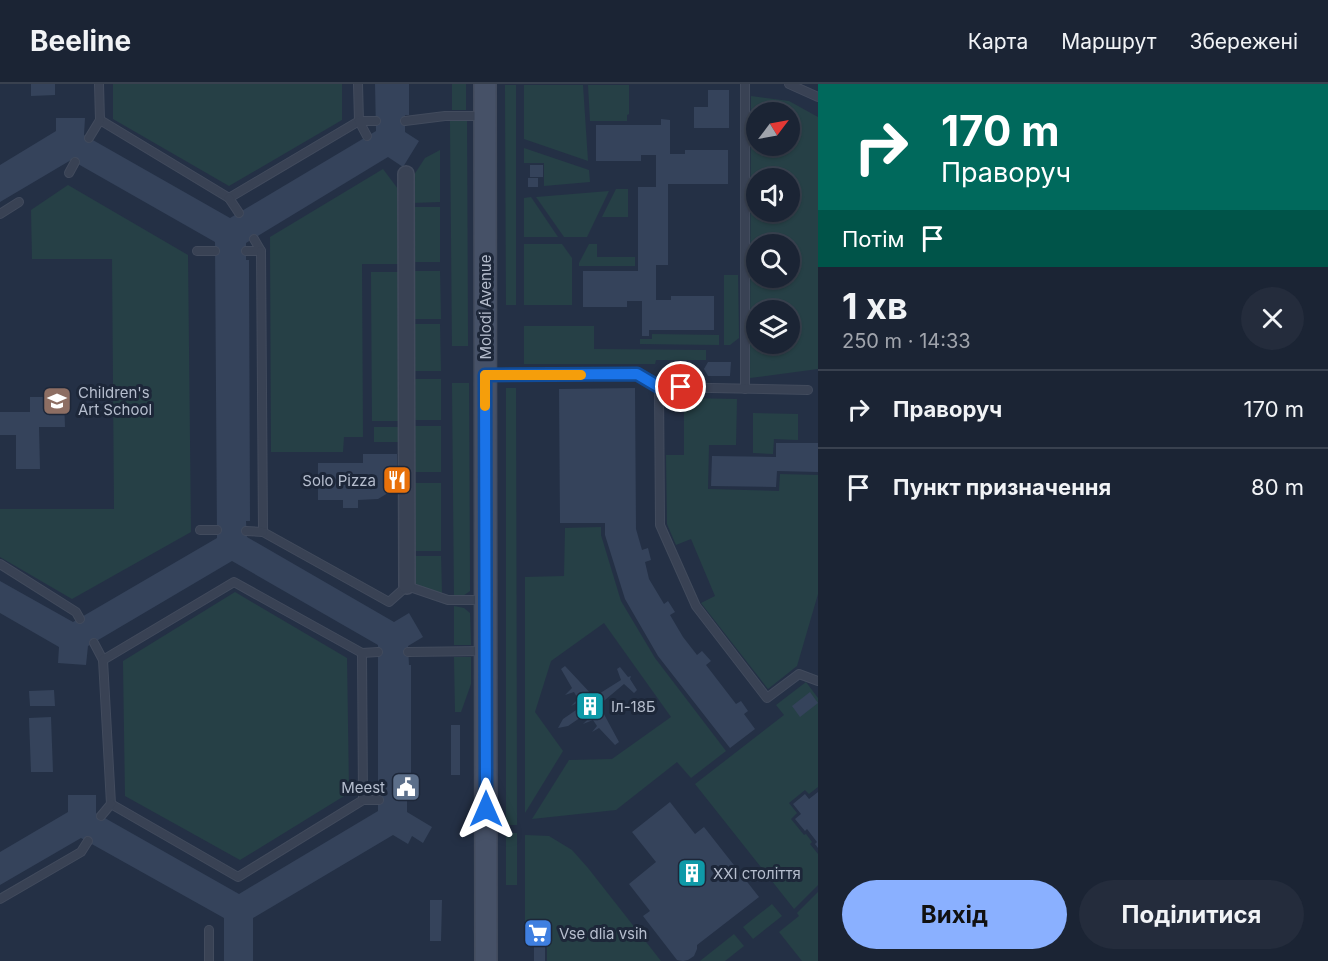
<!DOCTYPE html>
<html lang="uk">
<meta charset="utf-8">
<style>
body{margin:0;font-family:Inter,sans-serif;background:#242c3c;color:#f1f3f6;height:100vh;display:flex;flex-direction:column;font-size:22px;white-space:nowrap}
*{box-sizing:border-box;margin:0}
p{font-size:20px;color:#a0a4ac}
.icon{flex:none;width:33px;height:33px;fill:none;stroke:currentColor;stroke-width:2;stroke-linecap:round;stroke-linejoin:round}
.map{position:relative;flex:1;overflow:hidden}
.sheet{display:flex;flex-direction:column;background:#1b2434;width:510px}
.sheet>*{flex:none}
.hud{background:#00695c;color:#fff;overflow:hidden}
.needle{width:39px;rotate:58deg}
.tools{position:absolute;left:746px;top:18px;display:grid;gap:12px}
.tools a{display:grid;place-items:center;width:54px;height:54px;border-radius:50%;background:#1b2434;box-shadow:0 2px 4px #0004,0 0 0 2px #39414f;font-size:30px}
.pin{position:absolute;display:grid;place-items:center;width:51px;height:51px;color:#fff;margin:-26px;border:3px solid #fff;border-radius:50%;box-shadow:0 2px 6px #0007}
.me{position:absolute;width:66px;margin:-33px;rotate:0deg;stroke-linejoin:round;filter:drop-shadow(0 0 4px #0008)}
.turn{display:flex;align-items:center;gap:21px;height:126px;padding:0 24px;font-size:27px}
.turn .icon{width:78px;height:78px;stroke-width:2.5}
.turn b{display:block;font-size:42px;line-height:51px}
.then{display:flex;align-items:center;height:57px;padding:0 24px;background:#0003;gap:12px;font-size:22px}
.round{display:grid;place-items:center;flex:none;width:63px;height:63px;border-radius:32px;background:#242c3c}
.overview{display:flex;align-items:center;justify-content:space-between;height:102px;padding:0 24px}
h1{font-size:36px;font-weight:700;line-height:45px}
.cta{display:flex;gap:12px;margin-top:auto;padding:12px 24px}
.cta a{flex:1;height:69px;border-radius:36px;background:#8ab0ff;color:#111;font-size:24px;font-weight:700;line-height:69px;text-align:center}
.cta a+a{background:#242c3c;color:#f1f3f6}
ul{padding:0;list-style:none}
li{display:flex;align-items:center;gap:18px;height:78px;padding:0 24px;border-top:2px solid #39414f}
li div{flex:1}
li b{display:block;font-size:22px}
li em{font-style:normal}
header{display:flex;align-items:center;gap:36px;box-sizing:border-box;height:84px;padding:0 30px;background:#1b2434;border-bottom:2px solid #39414f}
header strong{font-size:28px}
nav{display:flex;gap:33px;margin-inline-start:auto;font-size:21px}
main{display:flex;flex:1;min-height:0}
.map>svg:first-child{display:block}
</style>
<header>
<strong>Beeline</strong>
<nav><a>Карта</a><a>Маршрут</a><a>Збережені</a></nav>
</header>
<main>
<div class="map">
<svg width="818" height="877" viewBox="0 0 818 877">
<rect width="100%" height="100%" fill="#243045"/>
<g fill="#264046" fill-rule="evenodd">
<path d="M113 0H342V36L229 102 113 35Z"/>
<rect x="452" y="0" width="14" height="26"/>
<path d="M505 1H516V221H506Z"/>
<path d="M524 1H583L588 77 524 55Z"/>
<path d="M588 1H629V30L627 31V37H590Z"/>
<path d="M751 12 789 17 818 33V285L750 294ZM789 28V62H756V28ZM789 94V128H756V94ZM756 160H789V194H756ZM756 226H789V260H756Z"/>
<path d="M450 37H467L468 262H452Z"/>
<path d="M524 64 589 86 590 98 544 102V79H524Z"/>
<path d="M440 66V118L411 119 412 94 425 74Z"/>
<path d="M383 85 401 109 402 180H362L363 353H344L343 368H271L270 153Z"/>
<path d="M68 101 188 171 191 448 72 515 0 473V425H114L112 175H32L31 126Z"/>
<path d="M616 105H628V133H602Z"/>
<path d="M609 107 587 153H564L536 113Z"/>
<path d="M531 113 558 153H524V114Z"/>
<rect x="411" y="123" width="29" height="55"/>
<path d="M524 160H562L572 174V221H524Z"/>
<path d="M589 160H597V173H635V182H579V179Z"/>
<path d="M410 187H440L441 235H411Z"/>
<path d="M371 188H402L403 337H372Z"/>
<path d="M724 191H738L739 254 730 261H724Z"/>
<path d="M411 240H440L441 287H411Z"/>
<path d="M524 242H594V265L706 266V276H656L655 280H524Z"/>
<path d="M652 250 719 251V261L640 260V255H652Z"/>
<path d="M411 295H441V336H412Z"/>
<path d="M452 299H469L470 507 463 512H454Z"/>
<path d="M506 304H516L517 741H506Z"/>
<path d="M684 314 737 315 736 361H709L708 405 779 407 780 390 818 391V510L797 582 768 605 701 519 715 512 691 455 676 461 667 440 666 371H684Z"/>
<path d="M753 329 798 330V356L774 355 773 370 753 369Z"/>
<rect x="412" y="342" width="29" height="46"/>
<rect x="374" y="343" width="27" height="15"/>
<path d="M412 399H441V467H413Z"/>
<path d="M601 443V451L621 517 655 574 726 667 691 694 677 678 616 726 532 735 569 676 612 675 671 633 604 539 551 577 535 628 563 667 525 729V493L564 492 565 444Z"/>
<path d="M412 472H441L442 510 413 499Z"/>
<path d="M235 508 347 574 349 709 240 776 125 712 123 577Z"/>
<path d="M454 522 464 524 470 529 471 561H454Z"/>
<path d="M454 573H471V600L461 628H455Z"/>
<path d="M806 598 818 614V703L809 710 805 706 789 719 797 729 791 735 804 751 806 750 812 758 810 760 818 770V801L794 825 695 700 784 631 776 621Z"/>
<rect x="506" y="749" width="11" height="52"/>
<path d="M525 751 549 752 572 766 588 784 661 877H547V838H525Z"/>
<path d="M818 808V877H802L779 848 799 832 797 829Z"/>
<path d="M772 820 782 832 753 855 743 843Z"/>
<path d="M734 850 744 862 725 877H700Z"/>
</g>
<g fill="#35435b">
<path d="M31 0H55V11L31 12Z"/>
<path d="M375 0H409V31H405V48L419 57 403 83 388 73 246 159V176H249L250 437H246L247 453 394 538 409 529 423 553 408 562 409 581H411V711H407V728L432 743 423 759 412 752 408 760 393 751 253 834V877H224V834L81 754 0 801V768L68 728V711H96V729L239 810 378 727V561L232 477 88 562 86 581 58 579 59 563 0 529V497L73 538 217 454 215 158 71 76 0 118V81L56 47V34H85L84 51 230 134 376 47Z"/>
<path d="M708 6H729V44H694V23H708Z"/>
<path d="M661 35 670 36V70H685V66H728V100H668V181H656V216H671V212H714V246H649V252H642V217H627V223H583V187H638V103H656V71H641V77H596V41H661Z"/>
<rect x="530" y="81" width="13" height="12"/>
<rect x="528" y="94" width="10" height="9"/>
<path d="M708 278H731L730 292H708L704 285Z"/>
<path d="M635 304 636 445 642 466 648 464 651 476 645 478 649 495 664 520 668 517 675 528 670 531 683 553 697 571 702 567 711 577 706 581 736 620 741 617 748 627 744 630 755 645 730 664 658 572 625 515 605 451V439H560L559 305Z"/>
<path d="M30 313H64L65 343H39L40 385H16V351H0V328H30Z"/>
<path d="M776 359H818V388L777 387 776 403 711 402 712 372 776 373Z"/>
<path d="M363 370H397L398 403 378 415 358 416V424H343V416H318V379H363Z"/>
<path d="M565 582 594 613 621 596 617 585 620 583 628 593 631 592 630 595 637 606 634 609 624 600 599 621 619 658 615 661 599 644 592 648 597 642 593 636 583 640 590 633 587 629 568 642 558 644 563 635 582 622 579 618 571 622 578 615 574 608 565 611 572 604 561 585Z"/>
<path d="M54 606 55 622H30L29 607Z"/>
<path d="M810 608 818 619 800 633 792 622Z"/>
<path d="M51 633 53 688H31L29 634Z"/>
<rect x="451" y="641" width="9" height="50"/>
<path d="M818 708V764L815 760 817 758 807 745 805 747 795 735 801 730 793 720 805 710 809 715Z"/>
<path d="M670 718 695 750 704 743 759 813 697 861V865L694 872 688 876 683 877 677 876 643 832 650 827 629 800 656 778 632 748Z"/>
<path d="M430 816H442L441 857H430Z"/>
<rect x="534" y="840" width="11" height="37"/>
</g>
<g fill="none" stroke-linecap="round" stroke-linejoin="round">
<g stroke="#424b5d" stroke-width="10">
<g id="lane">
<path d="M745 0V305"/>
<path d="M789 0 818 13"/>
<path d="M100 36 229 114 359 37 358 0"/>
<path d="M405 37 445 32H484"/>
<path d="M367 52 359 37H376"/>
<path d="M89 54 100 36 99 0"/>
<path d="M69 89 75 78"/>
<path d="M229 114 239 129"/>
<path d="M0 130 19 118"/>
<path d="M197 167H215"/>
<path d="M246 167H261L254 155"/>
<path d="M261 167 263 448 389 518 407 502 448 516H483"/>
<path d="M487 291 637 290 659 303 808 306"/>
<path d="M659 303 660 441 696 522 767 614 799 590 818 597"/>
<path d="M200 446H217"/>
<path d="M246 447 263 448"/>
<path d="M0 480 76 528 80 535"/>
<path d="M94 559 103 576"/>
<path d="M408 568 483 567"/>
<path d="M362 569 363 716 238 793 111 720 103 576 234 498 362 569 378 568"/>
<path d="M363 716H379"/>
<path d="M101 732 111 720"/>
<path d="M0 815 81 768 88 757"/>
<path d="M209 877V846"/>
</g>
</g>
<g stroke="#424b5d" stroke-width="18">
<path id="street" d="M406 90 407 502"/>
</g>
<g stroke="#424b5d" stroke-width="24">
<path id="secondary" d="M485 0 486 877"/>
</g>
<use href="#lane" stroke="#394254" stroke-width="8"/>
<use href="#street" stroke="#394254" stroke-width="15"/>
<use href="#secondary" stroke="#465167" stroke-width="21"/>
</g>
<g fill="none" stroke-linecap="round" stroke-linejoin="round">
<g stroke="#114b97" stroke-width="15">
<path id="route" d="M486 725 485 291 637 290 659 303H681"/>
</g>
<use href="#route" stroke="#1a73e8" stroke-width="10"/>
<path stroke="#f59e0b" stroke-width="10" d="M485 322V291H581"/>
</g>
<defs>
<g id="school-square" transform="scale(1.5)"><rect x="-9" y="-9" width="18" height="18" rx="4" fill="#8d6e63" stroke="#1d2739"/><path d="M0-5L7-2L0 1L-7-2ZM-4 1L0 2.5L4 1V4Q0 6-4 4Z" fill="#fff"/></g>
<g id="restaurant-square" transform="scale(1.5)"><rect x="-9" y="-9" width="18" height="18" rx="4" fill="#e8710a" stroke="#1d2739"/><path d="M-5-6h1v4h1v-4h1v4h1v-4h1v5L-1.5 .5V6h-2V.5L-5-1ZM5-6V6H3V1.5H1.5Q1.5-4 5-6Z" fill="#fff"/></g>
<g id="building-square" transform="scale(1.5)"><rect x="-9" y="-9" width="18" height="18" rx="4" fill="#0f9aa8" stroke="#1d2739"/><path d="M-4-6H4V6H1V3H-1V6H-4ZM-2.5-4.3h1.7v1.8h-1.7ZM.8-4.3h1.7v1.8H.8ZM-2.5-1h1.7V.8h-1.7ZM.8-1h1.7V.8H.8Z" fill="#fff"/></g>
<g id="civic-square" transform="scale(1.5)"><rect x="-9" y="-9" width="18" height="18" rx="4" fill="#5c6f8a" stroke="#1d2739"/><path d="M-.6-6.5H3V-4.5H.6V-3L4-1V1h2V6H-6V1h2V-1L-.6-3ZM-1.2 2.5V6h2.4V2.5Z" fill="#fff"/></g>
<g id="supermarket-square" transform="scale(1.5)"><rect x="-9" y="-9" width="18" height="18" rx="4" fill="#3f7fe0" stroke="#1d2739"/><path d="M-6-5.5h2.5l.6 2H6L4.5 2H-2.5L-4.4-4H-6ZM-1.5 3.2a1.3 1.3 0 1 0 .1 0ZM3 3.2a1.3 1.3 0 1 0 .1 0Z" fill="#fff"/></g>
</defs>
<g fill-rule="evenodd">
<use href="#school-square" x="57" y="317"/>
<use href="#restaurant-square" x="397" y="396"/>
<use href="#building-square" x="590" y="622"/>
<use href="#civic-square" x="406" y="703"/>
<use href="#building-square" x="692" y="789"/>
<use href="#supermarket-square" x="538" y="849"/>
</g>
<g text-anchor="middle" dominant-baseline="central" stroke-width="6" stroke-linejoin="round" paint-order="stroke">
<g font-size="15" fill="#b6bece" stroke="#1d2739">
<text transform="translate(485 223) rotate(-90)">Molodi Avenue</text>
</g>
<g font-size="15" fill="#b6bece" stroke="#1d2739" text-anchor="start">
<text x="78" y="308">Children's<tspan x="78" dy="17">Art School</tspan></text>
<text x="376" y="396" text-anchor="end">Solo Pizza</text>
<text x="611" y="622">Іл-18Б</text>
<text x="385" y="703" text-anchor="end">Meest</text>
<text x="713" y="789">ХХІ століття</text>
<text x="559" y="849">Vse dlia vsih</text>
</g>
</g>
</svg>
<div class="tools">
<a><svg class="needle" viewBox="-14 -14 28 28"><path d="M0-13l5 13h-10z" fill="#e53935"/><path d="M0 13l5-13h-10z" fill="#a0a4ac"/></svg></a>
<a><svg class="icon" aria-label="sound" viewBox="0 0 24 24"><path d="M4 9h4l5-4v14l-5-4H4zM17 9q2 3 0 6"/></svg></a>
<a><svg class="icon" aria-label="search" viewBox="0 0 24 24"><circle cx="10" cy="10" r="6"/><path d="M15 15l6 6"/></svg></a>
<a><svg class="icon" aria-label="layers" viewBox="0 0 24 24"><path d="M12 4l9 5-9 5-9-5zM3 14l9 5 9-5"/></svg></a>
</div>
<div class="pin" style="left:681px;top:303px;background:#d93025"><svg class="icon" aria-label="arrive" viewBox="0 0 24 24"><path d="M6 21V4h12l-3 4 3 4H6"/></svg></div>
<svg class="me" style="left:486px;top:725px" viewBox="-20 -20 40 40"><path d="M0-17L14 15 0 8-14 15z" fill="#1a73e8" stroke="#fff" stroke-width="4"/></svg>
</div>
<section class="sheet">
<div class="hud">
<div class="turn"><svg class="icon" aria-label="right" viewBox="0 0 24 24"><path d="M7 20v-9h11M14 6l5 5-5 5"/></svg><div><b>170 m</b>Праворуч</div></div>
<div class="then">Потім<svg class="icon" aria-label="arrive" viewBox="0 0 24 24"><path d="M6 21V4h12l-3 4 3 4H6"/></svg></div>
</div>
<div class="overview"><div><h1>1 хв</h1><p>250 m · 14:33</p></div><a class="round"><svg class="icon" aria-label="close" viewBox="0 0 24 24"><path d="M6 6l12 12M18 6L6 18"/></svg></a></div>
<ul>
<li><svg class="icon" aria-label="right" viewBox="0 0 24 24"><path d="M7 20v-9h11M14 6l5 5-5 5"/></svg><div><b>Праворуч</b></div><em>170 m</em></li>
<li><svg class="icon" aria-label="arrive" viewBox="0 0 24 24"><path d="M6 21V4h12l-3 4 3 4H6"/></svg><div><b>Пункт призначення</b></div><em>80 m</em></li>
</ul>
<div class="cta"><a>Вихід</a><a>Поділитися</a></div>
</section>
</main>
